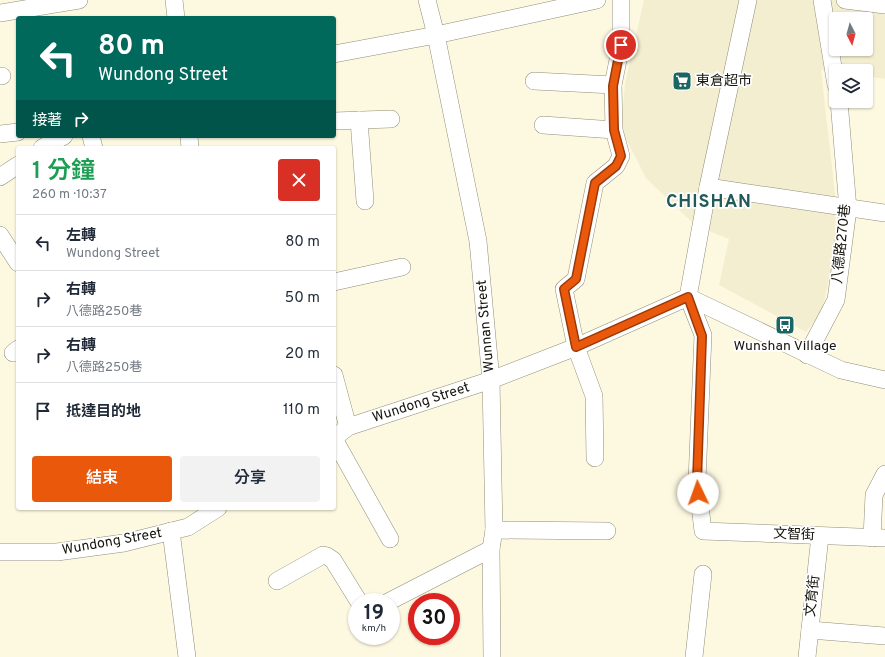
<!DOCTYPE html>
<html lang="zh-TW">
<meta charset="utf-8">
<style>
body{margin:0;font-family:Overpass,"Noto Sans TC",sans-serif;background:#f2f2f3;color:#1f2937;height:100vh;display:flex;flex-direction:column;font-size:15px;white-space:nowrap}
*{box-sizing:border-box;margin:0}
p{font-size:13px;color:#747a83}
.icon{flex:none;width:22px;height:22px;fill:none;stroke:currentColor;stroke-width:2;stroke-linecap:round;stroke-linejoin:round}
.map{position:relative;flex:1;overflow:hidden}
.panel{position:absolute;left:16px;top:146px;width:320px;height:364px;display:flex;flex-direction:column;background:#fff;border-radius:4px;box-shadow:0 1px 3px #0004}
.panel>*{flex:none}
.top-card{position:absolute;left:16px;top:16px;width:320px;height:122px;border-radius:4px;box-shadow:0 1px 3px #0004;background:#00695c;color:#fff;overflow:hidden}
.needle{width:26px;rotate:174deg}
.buttons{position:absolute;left:829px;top:12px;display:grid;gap:8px}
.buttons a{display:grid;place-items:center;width:44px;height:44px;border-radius:4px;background:#fff;box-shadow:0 1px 3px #0004;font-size:20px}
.speed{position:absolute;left:348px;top:593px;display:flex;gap:8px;font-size:20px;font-weight:700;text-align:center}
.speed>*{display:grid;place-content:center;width:52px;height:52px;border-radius:50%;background:#fff;box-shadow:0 1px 3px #0004;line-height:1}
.speed small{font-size:10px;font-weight:400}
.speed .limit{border:6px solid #d22;background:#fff;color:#111}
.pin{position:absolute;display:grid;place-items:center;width:34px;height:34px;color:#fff;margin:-17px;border:2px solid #fff;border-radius:50%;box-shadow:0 1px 4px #0007}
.me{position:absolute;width:44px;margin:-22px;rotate:357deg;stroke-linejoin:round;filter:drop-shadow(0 0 3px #0008)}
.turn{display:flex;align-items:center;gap:14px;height:84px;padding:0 16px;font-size:18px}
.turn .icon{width:52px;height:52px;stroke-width:2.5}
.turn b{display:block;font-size:28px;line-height:34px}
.then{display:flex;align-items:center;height:38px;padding:0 16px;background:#0003;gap:8px;font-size:15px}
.round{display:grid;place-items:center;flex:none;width:42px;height:42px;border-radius:4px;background:#f2f2f3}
.headline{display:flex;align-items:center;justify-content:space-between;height:68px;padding:0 16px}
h1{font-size:24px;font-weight:600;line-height:30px;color:#1e9e55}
.button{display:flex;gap:8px;margin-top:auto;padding:8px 16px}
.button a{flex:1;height:46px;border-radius:4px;background:#ea580c;color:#fff;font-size:16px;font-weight:600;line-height:46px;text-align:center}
.button a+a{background:#f2f2f3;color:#1f2937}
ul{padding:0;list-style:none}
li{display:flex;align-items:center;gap:12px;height:56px;padding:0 16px;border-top:1px solid #e0e1e3}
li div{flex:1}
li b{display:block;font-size:15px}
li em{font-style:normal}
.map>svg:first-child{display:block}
</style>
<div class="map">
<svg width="885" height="657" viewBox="0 0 885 657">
<rect width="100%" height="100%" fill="#fdf9e1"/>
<path fill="#f3eecf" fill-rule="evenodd" d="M644 0H885V79L866 76V71L836 72 821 70 835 194 836 245 822 312 806 332 719 285 729 239 696 226 646 178 621 129 625 84ZM836 19H866V49H836Z"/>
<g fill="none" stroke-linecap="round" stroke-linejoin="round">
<g stroke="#918d78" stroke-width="18">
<g id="minor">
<path d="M174 0 176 18"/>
<path d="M427 0 436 35 478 241 491 380 494 530 491 549 492 657"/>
<path d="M822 0 836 85"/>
<path d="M845 0 885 5"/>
<path d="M0 13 79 0"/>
<path d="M334 54 436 35 597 0"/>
<path d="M0 76H2"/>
<path d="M534 81 613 85"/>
<path d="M359 120 365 201"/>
<path d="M334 121 391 119"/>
<path d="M543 125 614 130"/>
<path d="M0 134 18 132"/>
<path d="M91 136 94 148"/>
<path d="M189 136 190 148"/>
<path d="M42 148 64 136"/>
<path d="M0 177 18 165"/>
<path d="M708 187 885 213"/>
<path d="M0 235 18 263"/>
<path d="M334 282 402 267"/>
<path d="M688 297 703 335 697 481 703 531 885 538"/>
<path d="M688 297 708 187 748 0"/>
<path d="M688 297 841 370 885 380"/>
<path d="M13 353 18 349"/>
<path d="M807 355 836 300 848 209 839 101"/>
<path d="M334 375 348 427"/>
<path d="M334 438 348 427 491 380 576 347 688 297"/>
<path d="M334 439 390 539"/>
<path d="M595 458 594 396 576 347 564 289 576 279 595 183 616 166 621 156 614 130 613 85 621 45V0"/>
<path d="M494 530 607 531"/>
<path d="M171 531 187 657"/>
<path d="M872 538 874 495 885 474"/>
<path d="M0 552H57L124 543 188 527 218 508"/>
<path d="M277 581 323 555 327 556 333 560 359 602"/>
<path d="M388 602 491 549"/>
<path d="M810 630 885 636"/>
<path d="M694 657 703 574"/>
<path d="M807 657 820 536"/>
</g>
</g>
<use href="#minor" stroke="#fff" stroke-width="17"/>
</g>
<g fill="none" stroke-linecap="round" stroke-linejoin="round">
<g stroke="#983908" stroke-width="10">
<path id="route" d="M621 45 613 86 614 130 621 156 616 166 595 183 576 279 564 289 576 347 688 297 702 336 697 481 698 493"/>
</g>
<use href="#route" stroke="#ea580c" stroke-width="7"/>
</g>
<defs>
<g id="supermarket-square" transform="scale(1)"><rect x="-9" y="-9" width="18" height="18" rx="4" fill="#196662" stroke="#fff"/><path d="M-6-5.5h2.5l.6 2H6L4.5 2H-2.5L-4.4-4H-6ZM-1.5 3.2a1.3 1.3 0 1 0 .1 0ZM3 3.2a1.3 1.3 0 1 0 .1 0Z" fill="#fff"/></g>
<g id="bus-square" transform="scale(1)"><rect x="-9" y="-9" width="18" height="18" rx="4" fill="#196662" stroke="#fff"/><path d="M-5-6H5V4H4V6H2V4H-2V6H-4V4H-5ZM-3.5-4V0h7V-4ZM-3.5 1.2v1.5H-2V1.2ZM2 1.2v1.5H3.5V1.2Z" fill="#fff"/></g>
</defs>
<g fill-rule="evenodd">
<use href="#supermarket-square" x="682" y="81"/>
<use href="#bus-square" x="785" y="325"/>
</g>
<g text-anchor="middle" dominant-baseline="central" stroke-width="3.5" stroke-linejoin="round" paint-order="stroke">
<g font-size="14" fill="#15140c" stroke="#fff" text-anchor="start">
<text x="696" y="81">東倉超市</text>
<text x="785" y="346" text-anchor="middle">Wunshan Village</text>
</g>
<g font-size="14" fill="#15140c" stroke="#fff">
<text transform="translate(842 244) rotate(-84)">八德路270巷</text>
<text transform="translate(486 326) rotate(-95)">Wunnan Street</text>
<text transform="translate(421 403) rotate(-18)">Wundong Street</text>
<text transform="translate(794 535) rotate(2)">文智街</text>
<text transform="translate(112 542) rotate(-10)">Wundong Street</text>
<text transform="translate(813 596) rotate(-84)">文育街</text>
</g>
<g font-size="18" font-weight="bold" letter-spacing="1" fill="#215b58" stroke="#fff">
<text x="709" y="202">CHISHAN</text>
</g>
</g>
</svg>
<div class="buttons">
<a><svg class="needle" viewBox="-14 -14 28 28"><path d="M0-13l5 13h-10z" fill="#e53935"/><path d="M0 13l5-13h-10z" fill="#747a83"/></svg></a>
<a><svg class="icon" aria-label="layers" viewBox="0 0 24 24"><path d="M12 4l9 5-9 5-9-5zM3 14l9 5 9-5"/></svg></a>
</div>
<div class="speed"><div>19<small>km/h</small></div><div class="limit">30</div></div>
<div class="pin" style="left:621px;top:45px;background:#d93025"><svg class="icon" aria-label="arrive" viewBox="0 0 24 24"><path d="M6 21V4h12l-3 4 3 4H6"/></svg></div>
<svg class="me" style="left:698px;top:493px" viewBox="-20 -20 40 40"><circle r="19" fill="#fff"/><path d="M0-13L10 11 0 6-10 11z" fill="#ea580c"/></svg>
<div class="top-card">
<div class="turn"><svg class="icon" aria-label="left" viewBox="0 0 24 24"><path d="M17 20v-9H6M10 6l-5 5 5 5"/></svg><div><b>80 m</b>Wundong Street</div></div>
<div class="then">接著<svg class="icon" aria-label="right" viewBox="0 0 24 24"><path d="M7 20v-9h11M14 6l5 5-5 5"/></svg></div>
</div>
<section class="panel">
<div class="headline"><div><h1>1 分鐘</h1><p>260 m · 10:37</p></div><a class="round" style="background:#d93025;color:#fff"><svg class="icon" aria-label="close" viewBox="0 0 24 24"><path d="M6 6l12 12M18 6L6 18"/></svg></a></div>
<ul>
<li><svg class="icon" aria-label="left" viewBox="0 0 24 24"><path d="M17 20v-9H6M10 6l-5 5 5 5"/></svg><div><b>左轉</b><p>Wundong Street</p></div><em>80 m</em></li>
<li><svg class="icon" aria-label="right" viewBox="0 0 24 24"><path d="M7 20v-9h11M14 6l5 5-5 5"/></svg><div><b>右轉</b><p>八德路250巷</p></div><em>50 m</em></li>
<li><svg class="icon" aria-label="right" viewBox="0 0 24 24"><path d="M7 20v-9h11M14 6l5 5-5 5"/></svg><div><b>右轉</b><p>八德路250巷</p></div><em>20 m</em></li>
<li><svg class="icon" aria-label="arrive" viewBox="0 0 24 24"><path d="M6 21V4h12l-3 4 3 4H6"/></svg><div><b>抵達目的地</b></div><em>110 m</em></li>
</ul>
<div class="button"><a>結束</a><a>分享</a></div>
</section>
</div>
